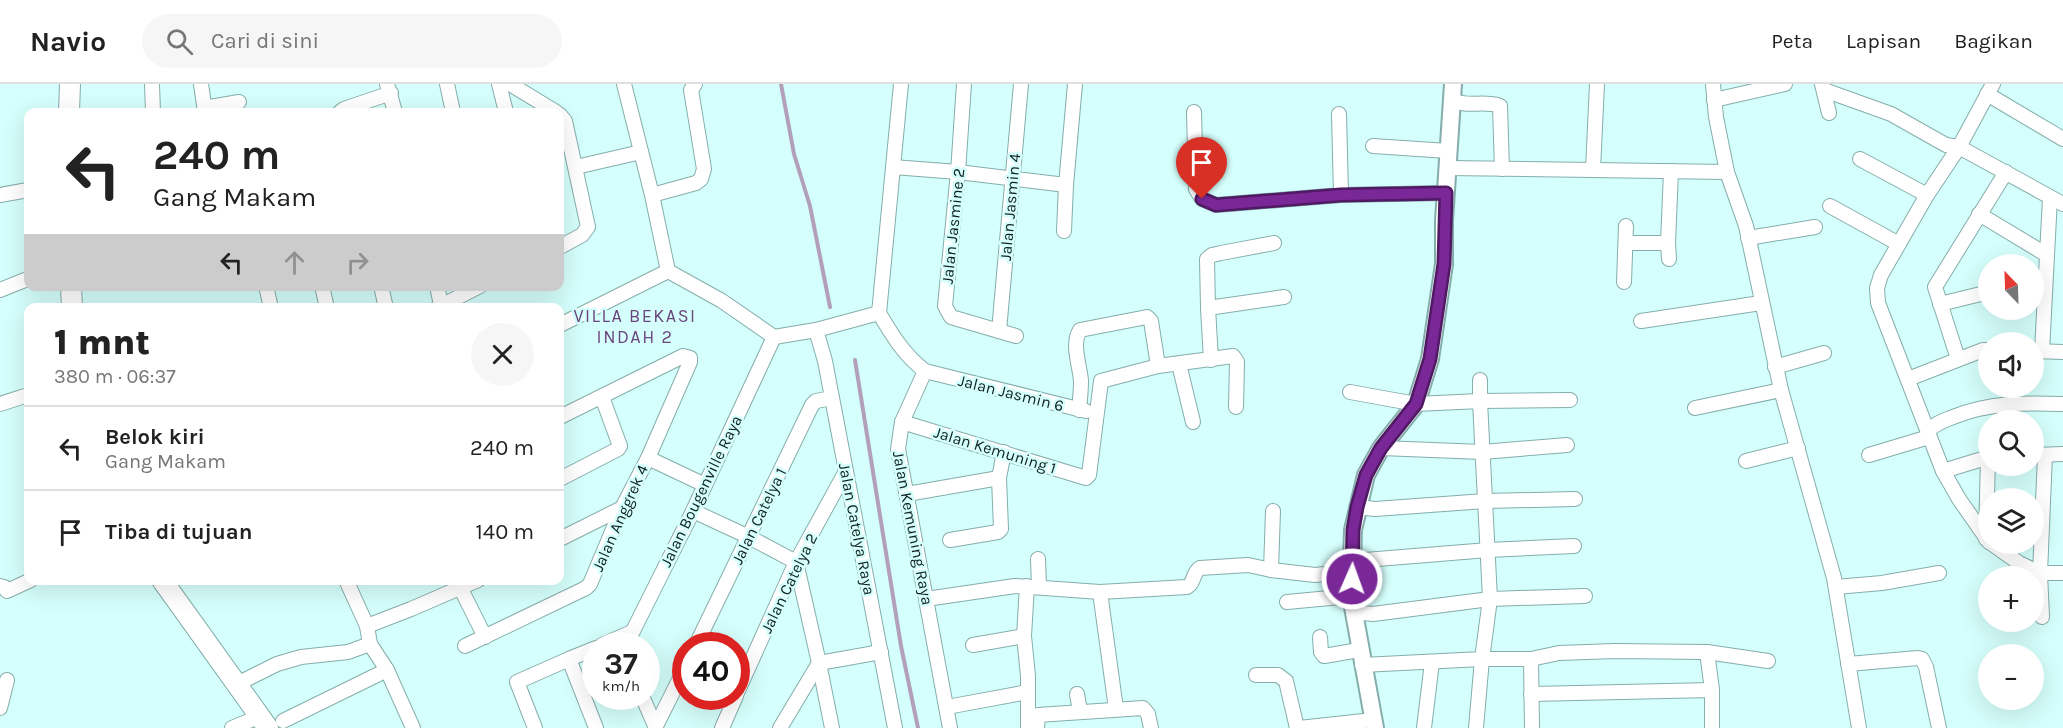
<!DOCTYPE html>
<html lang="id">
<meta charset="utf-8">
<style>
body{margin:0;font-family:Karla,sans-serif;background:#f6f6f6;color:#222;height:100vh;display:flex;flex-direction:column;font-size:22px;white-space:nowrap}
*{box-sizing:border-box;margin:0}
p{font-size:20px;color:#767676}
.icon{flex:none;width:33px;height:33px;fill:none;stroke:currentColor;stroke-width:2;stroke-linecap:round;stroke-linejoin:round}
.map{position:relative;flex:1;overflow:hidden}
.panel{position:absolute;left:24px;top:219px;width:540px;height:282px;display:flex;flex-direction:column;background:#fff;border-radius:12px;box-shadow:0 6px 24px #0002}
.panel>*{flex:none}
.hud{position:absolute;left:24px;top:24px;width:540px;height:183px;border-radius:12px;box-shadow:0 6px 24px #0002;background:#fff;color:#222;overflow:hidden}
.needle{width:39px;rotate:337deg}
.buttons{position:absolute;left:1978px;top:170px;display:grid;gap:12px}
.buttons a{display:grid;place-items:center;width:66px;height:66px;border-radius:50%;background:#fff;box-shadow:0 6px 24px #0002;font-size:30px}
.speed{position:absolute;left:582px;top:548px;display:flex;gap:12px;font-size:30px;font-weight:700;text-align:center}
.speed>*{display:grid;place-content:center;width:78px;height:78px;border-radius:50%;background:#fff;box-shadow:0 6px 24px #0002;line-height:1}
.speed small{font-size:15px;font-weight:400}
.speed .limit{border:9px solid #d22;background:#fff;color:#111}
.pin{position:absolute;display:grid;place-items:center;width:51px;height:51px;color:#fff;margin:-62px -26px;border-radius:50% 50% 50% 0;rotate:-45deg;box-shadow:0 0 6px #0007}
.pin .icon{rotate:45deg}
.me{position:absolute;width:66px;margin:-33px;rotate:2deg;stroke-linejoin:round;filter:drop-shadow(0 0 4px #0008)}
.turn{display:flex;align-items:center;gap:21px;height:126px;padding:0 30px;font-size:27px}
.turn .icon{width:78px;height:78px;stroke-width:2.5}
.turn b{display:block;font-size:42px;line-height:51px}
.lanes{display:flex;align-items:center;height:57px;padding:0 30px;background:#0003;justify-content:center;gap:30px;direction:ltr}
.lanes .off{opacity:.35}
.round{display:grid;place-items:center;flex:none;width:63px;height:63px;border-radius:32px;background:#f6f6f6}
.headline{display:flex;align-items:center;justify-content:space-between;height:102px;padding:0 30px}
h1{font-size:36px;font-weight:800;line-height:45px}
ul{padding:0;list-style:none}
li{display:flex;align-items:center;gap:18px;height:84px;padding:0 30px;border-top:2px solid #e0e0e0}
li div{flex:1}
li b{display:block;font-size:22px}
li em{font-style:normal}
header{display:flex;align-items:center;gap:36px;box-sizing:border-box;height:84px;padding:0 30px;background:#fff;border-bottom:2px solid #e0e0e0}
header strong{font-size:28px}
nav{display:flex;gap:33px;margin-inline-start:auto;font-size:21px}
.search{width:420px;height:54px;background:#f6f6f6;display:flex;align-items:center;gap:15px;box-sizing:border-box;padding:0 21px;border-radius:33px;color:#767676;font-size:22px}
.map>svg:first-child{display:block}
</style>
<header>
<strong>Navio</strong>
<div class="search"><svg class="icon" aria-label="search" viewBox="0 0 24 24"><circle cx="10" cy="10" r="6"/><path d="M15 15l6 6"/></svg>Cari di sini</div>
<nav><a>Peta</a><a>Lapisan</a><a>Bagikan</a></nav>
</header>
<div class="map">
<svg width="2063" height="644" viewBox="0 0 2063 644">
<rect width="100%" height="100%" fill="#d5fffc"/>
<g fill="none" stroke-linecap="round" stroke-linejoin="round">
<g stroke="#b2a0ba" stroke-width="4">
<path d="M781 0 794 70 810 122 830 223"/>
<path d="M855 276 901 562 918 644"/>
</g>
<g stroke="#85adab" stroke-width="16">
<g id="minor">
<path d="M152 0 153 28"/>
<path d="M201 0 205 28"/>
<path d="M387 0 395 28"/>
<path d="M447 0 453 28"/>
<path d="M499 0 506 28"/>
<path d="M510 0 556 28"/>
<path d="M624 0 652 111 668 187 722 217 774 253 816 246 879 229"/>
<path d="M964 0 958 88 945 222 951 233 1016 252"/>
<path d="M1713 0 1716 33 1727 88 1746 142 1781 306 1834 494 1859 644"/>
<path d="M1822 0 1829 29"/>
<path d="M1824 6 1891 30 1946 61 1959 63 2063 120"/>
<path d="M1987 10 2063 55"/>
<path d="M1452 16C1467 24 1484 16 1500 22L1502 85"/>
<path d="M1714 16 1785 0"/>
<path d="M204 24 239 18"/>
<path d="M340 28 344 25 391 9"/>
<path d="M1194 28 1196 105 1202 115 1216 121 1341 111 1446 109"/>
<path d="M1339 30 1341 111"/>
<path d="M560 31 565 37 588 143 582 151 560 163"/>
<path d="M1373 62 1448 67"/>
<path d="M1860 75 1927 111"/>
<path d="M576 83 641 68"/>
<path d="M893 83 958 88 1066 101"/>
<path d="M1447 84 1593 86 1597 0"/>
<path d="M1593 86 1727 88"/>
<path d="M0 111 28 106"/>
<path d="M652 111 696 99 701 95 704 85 691 6 695 0"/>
<path d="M1830 122 1899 160"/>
<path d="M1979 130 2047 171"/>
<path d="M1064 147 1066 101 1075 0"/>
<path d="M1748 154 1815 143"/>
<path d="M1626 159H1668"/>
<path d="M1669 175 1668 159 1671 87"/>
<path d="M1624 198 1626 142"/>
<path d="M266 202 271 224"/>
<path d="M322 202 327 224"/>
<path d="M381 202 386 224"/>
<path d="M437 202 441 221"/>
<path d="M0 206 25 196"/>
<path d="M1940 220 1989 208"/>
<path d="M437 224 480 202"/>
<path d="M1208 224 1284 213"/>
<path d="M879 229C892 251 904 271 925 287L902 338 898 365 950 644"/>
<path d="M879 229 901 0"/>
<path d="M1641 237 1761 219"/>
<path d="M560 241 668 187"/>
<path d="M816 246 825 277 895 644"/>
<path d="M999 247 1021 0"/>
<path d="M2034 267 2063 268"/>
<path d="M2042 267 2050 114"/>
<path d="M1958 275 1935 203 2006 88"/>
<path d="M1211 276 1208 224 1207 175 1212 171 1221 169 1274 159"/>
<path d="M1179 280 1193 338"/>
<path d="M1775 283 1824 269"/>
<path d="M925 287 1086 327"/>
<path d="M1908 295 1983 266H1989"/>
<path d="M1480 296V317L1570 316"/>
<path d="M1350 308 1416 320 1480 317 1490 515 1482 575 1362 581"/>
<path d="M0 320 28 311"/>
<path d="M1695 324 1781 306"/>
<path d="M1079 326C1080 316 1081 307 1081 297 1080 282 1071 260 1080 246L1147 233 1151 237 1158 282"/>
<path d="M902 338 1086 394 1089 391 1101 297 1158 282 1233 272 1237 278 1236 323"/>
<path d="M1929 346C1936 339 1943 337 1953 333 1991 318 2023 319 2063 320"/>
<path d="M1381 364 1482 368 1567 361"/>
<path d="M1869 371 1929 353"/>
<path d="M2034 371 2063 370"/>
<path d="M648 374 705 401"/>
<path d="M1746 377 1798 364"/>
<path d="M1943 387 1989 373"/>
<path d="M560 395 618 365 620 362 602 313"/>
<path d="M907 410 999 394"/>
<path d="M1357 423 1375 425 1485 417 1575 415"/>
<path d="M693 427 749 453 796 478 819 579 832 644"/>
<path d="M560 455 622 424"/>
<path d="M1986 455 1988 373"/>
<path d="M950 456 998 448 1001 445 999 394 1004 368"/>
<path d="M1989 458 1959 415 1943 387 1878 219 1877 204 1881 191 1927 111 1959 63 1993 0"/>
<path d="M1991 459 2019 479 2040 489H2063"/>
<path d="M1038 475 1039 502"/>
<path d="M1271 486 1273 427"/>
<path d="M346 496 367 542 370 560 387 586 413 644"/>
<path d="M0 502 4 503 7 507 31 496"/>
<path d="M1027 502 1024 552 1028 592V644"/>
<path d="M1836 503 1882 499 1939 489"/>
<path d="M461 505 485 553"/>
<path d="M1100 508 1116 625"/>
<path d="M926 515 1015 502 1100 508 1187 503C1195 499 1192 489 1200 484L1248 481 1271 486 1315 491 1335 489 1353 477 1488 466 1574 462"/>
<path d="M1287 518 1351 512"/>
<path d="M1353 528 1373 530 1490 515 1585 512"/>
<path d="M2042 533 2040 489 2045 371"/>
<path d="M367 542 411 525 478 496"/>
<path d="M1320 553 1321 568 1324 572 1359 566"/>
<path d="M602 561 632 548"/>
<path d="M626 561 693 427 774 253"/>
<path d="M696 561 812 321 816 317 832 314"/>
<path d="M973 561 1024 552"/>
<path d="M465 562 586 504 590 500 622 424 648 374 690 278V274L683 272 560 333"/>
<path d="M596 564 569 575 596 644"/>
<path d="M1707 568 1712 606V644"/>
<path d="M1531 575 1532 644"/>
<path d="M1848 580 1918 574 1922 575 1926 583 1939 644"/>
<path d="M1256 591H1278L1286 597 1297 644"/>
<path d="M235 601 277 580 301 573 348 568 370 560"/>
<path d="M1077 610 1080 627"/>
<path d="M1531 610 1712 606"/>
<path d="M736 611 796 478 845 389"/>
<path d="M642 612 656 644"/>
<path d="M947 623 1028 608"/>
<path d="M0 624 7 596"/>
<path d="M283 637 387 586"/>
<path d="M656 642 686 582"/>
<path d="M232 644 258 633"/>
<path d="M535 644 517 598 569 575"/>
<path d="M722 644 736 612"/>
<path d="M780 644 819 579 881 568"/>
<path d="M1037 644 1038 631 1143 624 1148 630 1151 644"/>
<path d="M1299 644 1373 636"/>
<path d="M1424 644 1432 578"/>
<path d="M1476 644 1482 575H1531L1559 569 1615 567 1707 568 1768 577"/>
</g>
</g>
<g stroke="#85adab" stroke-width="20">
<path id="tertiary" d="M1375 644 1351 512 1353 446 1366 391 1381 364 1416 320 1430 275 1444 180V137L1453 0"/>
</g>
<g stroke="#85adab" stroke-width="22">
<g id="secondary">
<path d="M69 28 70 0"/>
<path d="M71 202 72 224"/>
<path d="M162 496 268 644"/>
</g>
</g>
<use href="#minor" stroke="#fff" stroke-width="14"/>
<use href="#tertiary" stroke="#fff" stroke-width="16"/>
<use href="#secondary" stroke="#fff" stroke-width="20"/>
</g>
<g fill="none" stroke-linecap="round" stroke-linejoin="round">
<g stroke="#4f1963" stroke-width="15">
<path id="route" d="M1202 115 1216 121 1341 111 1446 109 1444 180 1430 275 1416 320 1381 364 1366 391 1357 423 1353 446 1352 495"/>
</g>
<use href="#route" stroke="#7a2798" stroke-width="10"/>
</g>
<g text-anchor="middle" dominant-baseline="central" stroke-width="5" stroke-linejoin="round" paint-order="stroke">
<g font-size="16" fill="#10201f" stroke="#d5fffc">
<text transform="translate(1010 123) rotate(-85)">Jalan Jasmin 4</text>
<text transform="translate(953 142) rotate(-84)">Jalan Jasmine 2</text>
<text transform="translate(1011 309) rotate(14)">Jalan Jasmin 6</text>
<text transform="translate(995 366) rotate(17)">Jalan Kemuning 1</text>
<text transform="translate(701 407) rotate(-64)">Jalan Bougenville Raya</text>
<text transform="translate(759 432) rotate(-64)">Jalan Catelya 1</text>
<text transform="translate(620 434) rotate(-66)">Jalan Anggrek 4</text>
<text transform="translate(913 444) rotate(79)">Jalan Kemuning Raya</text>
<text transform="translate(857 445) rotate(79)">Jalan Catelya Raya</text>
<text transform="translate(789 499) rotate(-64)">Jalan Catelya 2</text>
</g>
<g font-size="18" letter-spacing="1.5" fill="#6c447d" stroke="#d5fffc">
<text x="635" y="232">VILLA BEKASI<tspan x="635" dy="21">INDAH 2</tspan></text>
</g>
</g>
</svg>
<div class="buttons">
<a><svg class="needle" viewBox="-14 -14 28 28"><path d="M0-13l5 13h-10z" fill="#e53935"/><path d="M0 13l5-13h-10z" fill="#767676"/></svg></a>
<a><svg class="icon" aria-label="sound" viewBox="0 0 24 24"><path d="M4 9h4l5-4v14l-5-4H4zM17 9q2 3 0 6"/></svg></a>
<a><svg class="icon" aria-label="search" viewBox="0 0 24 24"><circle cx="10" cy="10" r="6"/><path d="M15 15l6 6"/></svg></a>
<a><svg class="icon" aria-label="layers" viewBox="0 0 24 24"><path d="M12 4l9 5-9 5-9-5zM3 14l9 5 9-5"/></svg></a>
<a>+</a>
<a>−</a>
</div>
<div class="speed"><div>37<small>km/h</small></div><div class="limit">40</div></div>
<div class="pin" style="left:1202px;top:115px;background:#d93025"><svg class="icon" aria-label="arrive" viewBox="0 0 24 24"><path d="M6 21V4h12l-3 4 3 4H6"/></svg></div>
<svg class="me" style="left:1352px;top:495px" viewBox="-20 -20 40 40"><circle r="17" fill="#7a2798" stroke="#fff" stroke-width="3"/><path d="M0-11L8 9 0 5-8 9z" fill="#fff"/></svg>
<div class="hud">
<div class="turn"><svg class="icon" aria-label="left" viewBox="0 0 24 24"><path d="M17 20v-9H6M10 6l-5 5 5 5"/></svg><div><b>240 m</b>Gang Makam</div></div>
<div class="lanes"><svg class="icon" aria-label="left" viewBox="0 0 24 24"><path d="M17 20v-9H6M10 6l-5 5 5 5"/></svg><svg class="icon off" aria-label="ahead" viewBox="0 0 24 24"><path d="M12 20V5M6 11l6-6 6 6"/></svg><svg class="icon off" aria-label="right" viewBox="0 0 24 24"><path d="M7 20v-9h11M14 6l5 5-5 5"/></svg></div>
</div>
<section class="panel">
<div class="headline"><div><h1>1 mnt</h1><p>380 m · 06:37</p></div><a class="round"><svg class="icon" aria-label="close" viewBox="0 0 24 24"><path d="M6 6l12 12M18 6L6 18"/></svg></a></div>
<ul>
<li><svg class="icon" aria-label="left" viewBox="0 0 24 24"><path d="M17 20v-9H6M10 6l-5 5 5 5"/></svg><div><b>Belok kiri</b><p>Gang Makam</p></div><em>240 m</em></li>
<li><svg class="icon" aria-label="arrive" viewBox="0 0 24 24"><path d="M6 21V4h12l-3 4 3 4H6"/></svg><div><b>Tiba di tujuan</b></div><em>140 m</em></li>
</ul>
</section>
</div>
